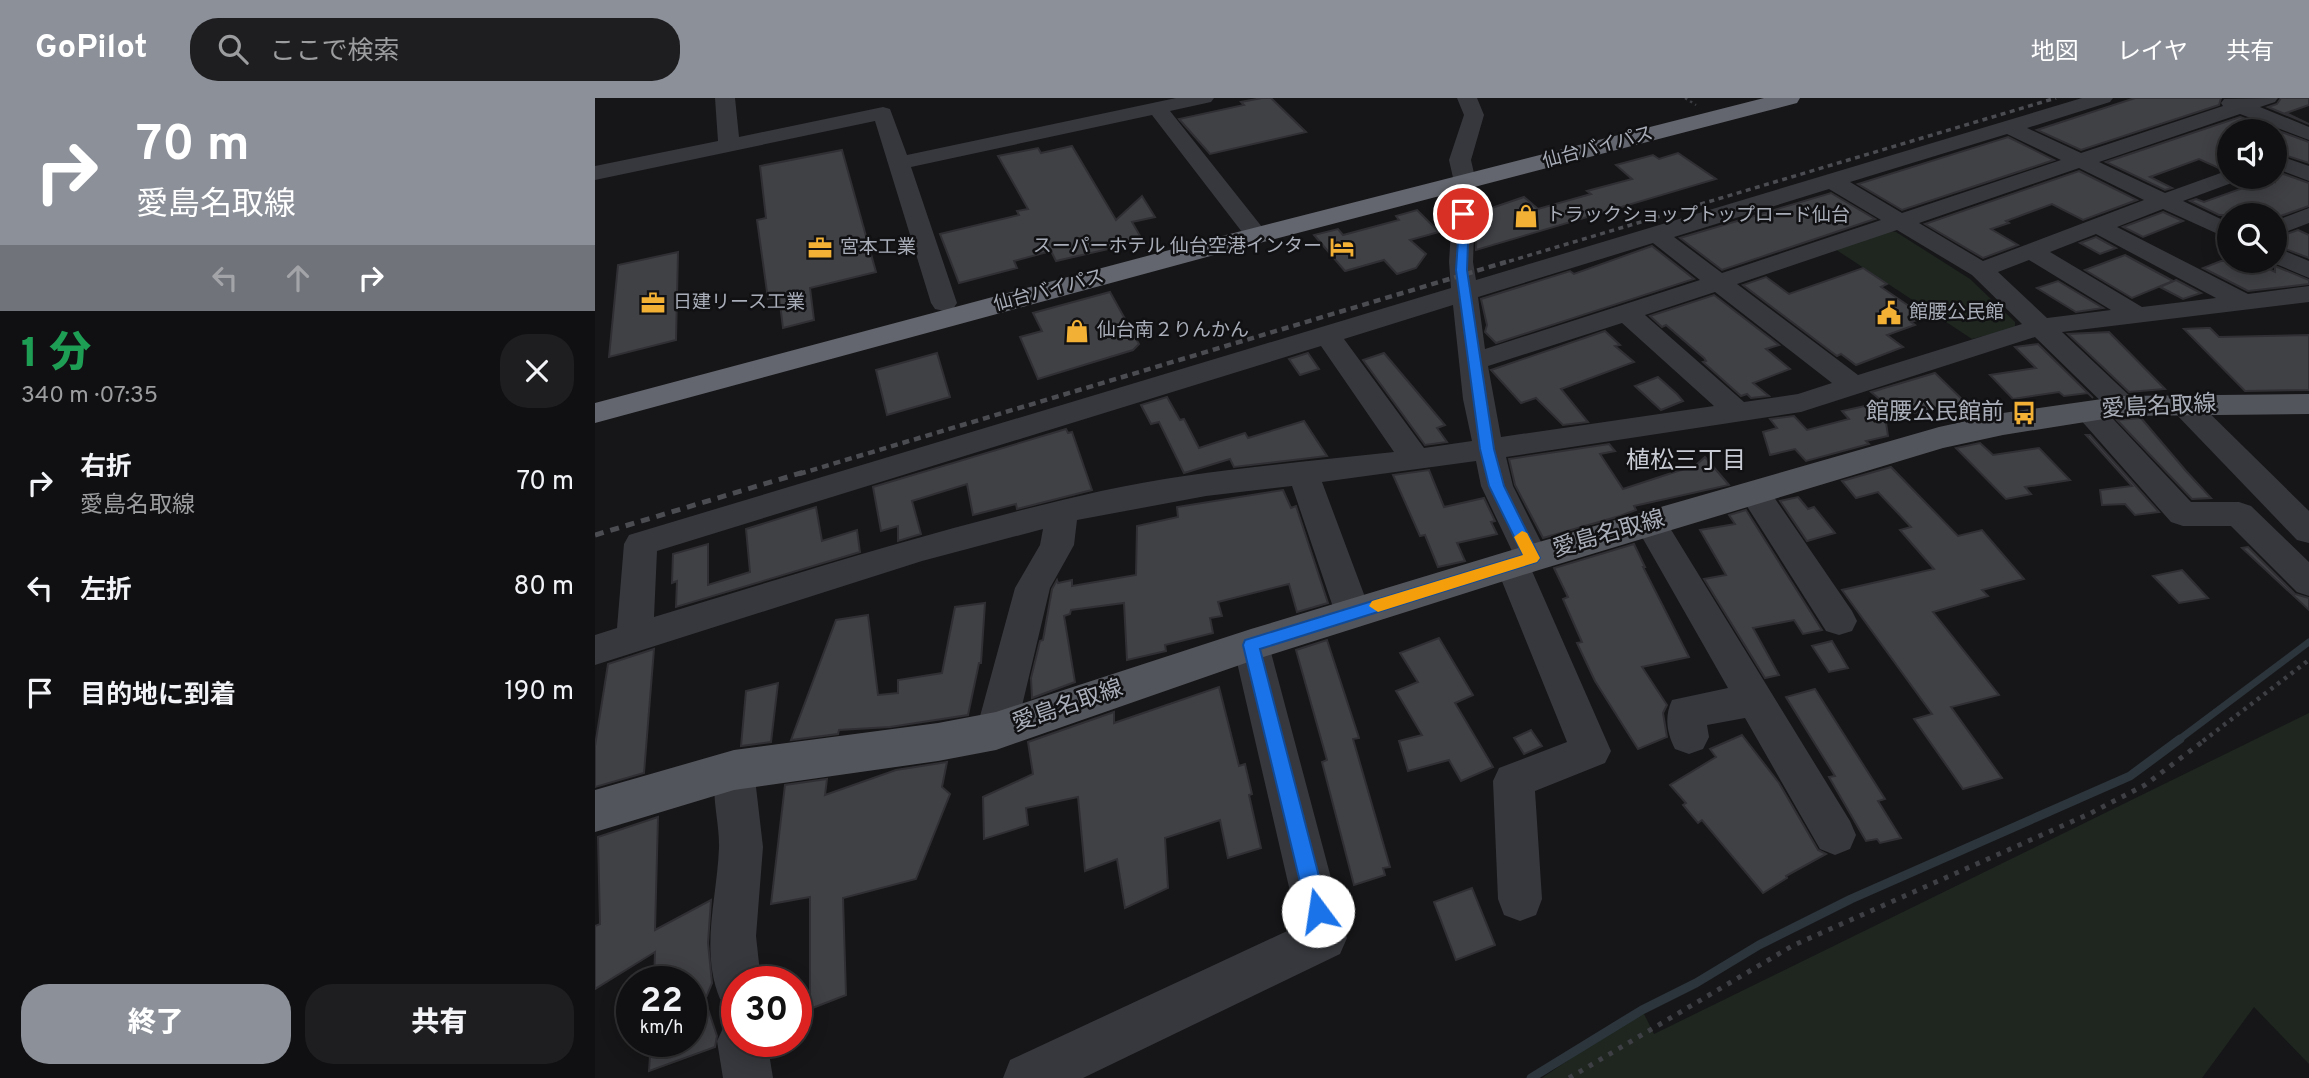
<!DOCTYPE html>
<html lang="ja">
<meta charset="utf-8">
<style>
body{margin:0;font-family:Overpass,"Noto Sans JP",sans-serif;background:#1e1e20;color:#f1f3f6;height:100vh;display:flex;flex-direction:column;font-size:26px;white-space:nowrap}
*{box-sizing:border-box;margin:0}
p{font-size:23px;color:#9c9d9f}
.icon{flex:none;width:38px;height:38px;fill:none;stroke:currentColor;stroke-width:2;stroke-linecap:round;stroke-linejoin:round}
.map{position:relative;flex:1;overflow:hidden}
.panel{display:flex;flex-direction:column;background:#101012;width:595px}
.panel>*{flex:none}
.top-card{background:#8c9099;color:#fff;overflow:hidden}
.tools{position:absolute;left:1622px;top:21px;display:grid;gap:14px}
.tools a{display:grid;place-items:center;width:70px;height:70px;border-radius:50%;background:#101012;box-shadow:0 4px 18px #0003,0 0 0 2px #303032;font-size:35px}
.speed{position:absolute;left:21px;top:868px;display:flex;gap:14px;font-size:35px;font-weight:700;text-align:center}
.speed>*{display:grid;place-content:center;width:91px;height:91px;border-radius:50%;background:#101012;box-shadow:0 4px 18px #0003,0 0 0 2px #303032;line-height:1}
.speed small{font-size:18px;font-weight:400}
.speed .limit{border:10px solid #d22;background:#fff;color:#111}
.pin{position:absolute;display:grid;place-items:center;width:60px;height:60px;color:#fff;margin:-30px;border:4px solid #fff;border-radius:50%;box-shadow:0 2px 7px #0007}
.me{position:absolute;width:77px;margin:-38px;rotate:346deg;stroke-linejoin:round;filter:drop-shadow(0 0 5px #0008)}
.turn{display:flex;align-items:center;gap:24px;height:147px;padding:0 21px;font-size:32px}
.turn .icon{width:91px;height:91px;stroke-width:2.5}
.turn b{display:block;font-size:49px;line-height:60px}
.lanes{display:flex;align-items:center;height:66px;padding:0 21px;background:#0003;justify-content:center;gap:35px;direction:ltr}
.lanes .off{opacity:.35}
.round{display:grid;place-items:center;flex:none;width:74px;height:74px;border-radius:28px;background:#1e1e20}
.headline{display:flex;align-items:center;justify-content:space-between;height:119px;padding:0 21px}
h1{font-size:42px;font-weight:800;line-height:52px;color:#1e9e55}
.button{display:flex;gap:14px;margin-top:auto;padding:14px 21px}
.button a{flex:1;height:80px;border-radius:28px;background:#8c9099;color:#fff;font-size:28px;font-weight:800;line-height:80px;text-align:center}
.button a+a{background:#1e1e20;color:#f1f3f6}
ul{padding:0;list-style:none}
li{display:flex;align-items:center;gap:21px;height:105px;padding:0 21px}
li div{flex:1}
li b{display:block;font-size:26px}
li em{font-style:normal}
header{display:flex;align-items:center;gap:42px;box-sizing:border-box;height:98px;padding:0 35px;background:#8c9099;color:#fff}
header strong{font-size:33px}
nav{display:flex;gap:38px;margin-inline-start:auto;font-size:24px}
.search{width:490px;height:63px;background:#1e1e20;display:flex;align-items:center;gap:18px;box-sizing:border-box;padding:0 24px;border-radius:28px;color:#9c9d9f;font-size:26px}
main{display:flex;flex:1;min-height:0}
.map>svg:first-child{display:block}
</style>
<header>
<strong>GoPilot</strong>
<div class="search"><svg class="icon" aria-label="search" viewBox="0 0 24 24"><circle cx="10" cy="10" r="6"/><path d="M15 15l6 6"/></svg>ここで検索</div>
<nav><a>地図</a><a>レイヤ</a><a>共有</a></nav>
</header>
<main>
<section class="panel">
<div class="top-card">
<div class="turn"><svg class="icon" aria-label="right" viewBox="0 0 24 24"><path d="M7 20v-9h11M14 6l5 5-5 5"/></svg><div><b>70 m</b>愛島名取線</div></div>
<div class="lanes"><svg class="icon off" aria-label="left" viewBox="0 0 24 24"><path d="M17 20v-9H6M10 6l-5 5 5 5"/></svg><svg class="icon off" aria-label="ahead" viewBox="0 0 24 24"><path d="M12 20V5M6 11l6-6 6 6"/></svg><svg class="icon" aria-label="right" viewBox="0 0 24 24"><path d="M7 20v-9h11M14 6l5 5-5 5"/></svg></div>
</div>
<div class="headline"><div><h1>1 分</h1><p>340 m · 07:35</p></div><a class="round"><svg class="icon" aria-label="close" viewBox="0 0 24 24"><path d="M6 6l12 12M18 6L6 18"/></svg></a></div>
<ul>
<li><svg class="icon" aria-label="right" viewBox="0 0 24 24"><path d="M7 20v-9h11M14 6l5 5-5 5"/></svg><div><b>右折</b><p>愛島名取線</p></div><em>70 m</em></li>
<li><svg class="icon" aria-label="left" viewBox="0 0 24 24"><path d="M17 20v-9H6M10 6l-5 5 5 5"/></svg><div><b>左折</b></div><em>80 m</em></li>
<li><svg class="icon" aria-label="arrive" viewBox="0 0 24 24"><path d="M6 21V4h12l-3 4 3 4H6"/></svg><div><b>目的地に到着</b></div><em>190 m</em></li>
</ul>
<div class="button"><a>終了</a><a>共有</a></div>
</section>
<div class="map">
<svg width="1714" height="980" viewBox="0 0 1714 980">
<rect width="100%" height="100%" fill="#161618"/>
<g fill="#1e261f">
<path d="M1290 132 1301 134 1375 181 1420 224V230L1377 241 1240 151Z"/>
<path d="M1714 615V966L1659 909 1607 980H947L1047 912 1059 936Z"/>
</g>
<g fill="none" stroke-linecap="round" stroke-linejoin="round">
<path stroke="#2c353c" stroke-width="7" d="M1582 643 1714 544"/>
<path stroke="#2c353c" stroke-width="9" d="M936 980 1047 912 1101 885 1164 847 1256 801 1535 678 1585 641"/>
</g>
<g fill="#404145" stroke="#303034" stroke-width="2">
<path d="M667 0H676L711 34 615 56 584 21 649 7 646 4Z"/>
<path d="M1540 0H1626L1624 7 1486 52 1442 32Z"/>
<path d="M1686 0H1714V7L1691 15 1714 26 1673 9 1682 6Z"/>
<path d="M1645 19 1714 44V65L1680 54V33H1634V70L1628 72 1604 61 1555 79 1577 90 1570 92 1511 64Z"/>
<path d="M1413 39 1459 62 1307 112 1263 86Z"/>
<path d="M477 48 521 122 547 98 560 119 537 124 548 143 461 163 456 153 419 163 422 170 364 185 345 136 424 117 422 113 433 111 403 58 443 50 446 55Z"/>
<path d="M247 52 281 174 215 190 219 222 188 230 184 198 173 201 162 122 171 120 165 68Z"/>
<path d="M1083 55 1121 81 881 152 882 115 929 99 943 111 996 96 992 93 1037 81 1021 67 1058 57 1064 61Z"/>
<path d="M1484 73 1542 102 1488 122 1457 106 1411 123 1414 125 1396 131 1423 147 1388 160 1330 126Z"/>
<path d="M1680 73 1714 85V108L1680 120V117H1624L1595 103 1601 101 1609 104 1673 81 1680 84Z"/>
<path d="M1236 95 1280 121 1127 172 1085 140Z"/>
<path d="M822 112 844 134 815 142 831 156 821 170 802 176 789 162 750 173 719 137 743 131 748 137 804 122 801 118Z"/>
<path d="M1568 114 1588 123 1548 139 1528 129Z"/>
<path d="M1703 132 1714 137V160L1680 147V140Z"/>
<path d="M1501 139 1521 150 1505 156 1485 145Z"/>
<path d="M1057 148 1099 181 901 245 890 234 892 227 886 201 975 173 979 176Z"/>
<path d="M83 154 81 242 14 259 23 167Z"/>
<path d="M1530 157 1578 183 1537 200 1490 172Z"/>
<path d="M1626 163H1658L1680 174V168L1714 182V186L1653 193 1608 170Z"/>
<path d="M1268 170 1292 186 1286 189 1330 219 1316 224 1320 227 1292 237 1308 249 1261 267 1246 256 1242 258 1148 187 1171 179 1194 196Z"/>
<path d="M1581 182 1606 195 1588 201 1565 189Z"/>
<path d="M1463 183 1508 210 1481 214 1442 190Z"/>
<path d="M515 194 544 246 538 252 443 281 425 239 447 233 438 215Z"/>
<path d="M1119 197 1184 247 1171 251 1195 271 1158 285 1174 298 1156 300 1152 296 1146 298 1108 264 1111 263 1109 260 1071 227 1067 229 1055 218Z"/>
<path d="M1611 230H1615L1624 239 1714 237V292L1650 293 1589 231Z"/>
<path d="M1010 233 1025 247 1020 248 1039 264 966 291 993 324 968 327 941 300 926 305 896 272Z"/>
<path d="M1514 234 1570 291 1534 294 1473 236Z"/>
<path d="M1443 246 1498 300 1493 295 1469 298 1464 294 1418 301 1395 277 1441 270 1420 249Z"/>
<path d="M342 255 355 299 292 317 281 272Z"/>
<path d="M713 255 724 271 705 277 694 261Z"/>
<path d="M789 255 850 327 842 330 852 344 830 347 768 262Z"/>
<path d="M1340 275 1373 307 1304 317 1288 304 1293 338 1271 343 1274 346 1211 363 1200 351 1175 357 1168 334 1182 330 1175 321 1199 318 1212 332 1254 321 1247 313 1288 304 1276 294Z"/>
<path d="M1063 279 1082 296 1088 303 1066 312 1040 288Z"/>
<path d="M572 299 585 322 589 321 604 350 650 335 653 340 709 323 732 358 639 369 635 361 589 375 564 324 556 326 546 307Z"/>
<path d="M1546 320 1591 373 1616 400 1597 401 1522 322Z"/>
<path d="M471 331 473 335 477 334 497 392 422 411 421 406 378 417 372 386 317 403 326 436 303 443V428L286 433 278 389Z"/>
<path d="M1491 337H1495L1564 414 1540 417 1530 406 1507 407 1505 392 1537 388Z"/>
<path d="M1385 345 1398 357 1444 350 1475 382 1430 389 1436 396 1411 401 1361 350Z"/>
<path d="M1014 346 1020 353 1005 356 1028 391 1101 367 1110 359 1134 387 1039 408 1041 412 1025 418 948 440 920 387 914 361Z"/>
<path d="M1296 369 1363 438 1387 432 1429 481 1387 492 1393 498 1338 514 1404 597 1356 609 1407 680 1368 691 1319 621 1337 616 1247 492 1339 471 1305 432 1316 429 1283 394 1261 400 1247 383Z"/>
<path d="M834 372 849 409 889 400 900 423 896 424 902 436 862 445 870 463 843 469 830 437 825 438 798 377Z"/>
<path d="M688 392 696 410 701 408 733 505 702 514 694 486 623 504 627 518 615 520 618 535 570 547 571 553 532 562 529 505 476 512 475 516 469 518 480 584 437 600 436 580 445 543 448 542 457 491 462 482 463 485 477 482V488L541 477 542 428 583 419 582 409Z"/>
<path d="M1203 399 1213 411 1219 409 1240 435 1212 443 1185 403Z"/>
<path d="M221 409 227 443 262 432 265 454 81 509 82 483 77 485 78 456 113 446V487L155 474 151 431Z"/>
<path d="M1151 412 1227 532 1208 536 1199 522 1158 530 1184 577 1170 580 1109 481 1131 477 1105 432 1140 426 1134 417Z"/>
<path d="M1039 446 1050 469H1048L1094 559 1047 569 1072 607 1068 615 1072 639 1043 651 1000 583 982 545 987 544 968 501 973 499 959 470Z"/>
<path d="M1653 449 1700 496 1714 500V512L1647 450Z"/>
<path d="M1587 472 1613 500 1584 505 1558 478Z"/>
<path d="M390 505 386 565H384L373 617 295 629 244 632 243 636 196 642 241 522 273 517 283 597 303 595V582L347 575 360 509Z"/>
<path d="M844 540 878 597 860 605 898 669 866 683 854 662 813 673 804 643 827 637 801 593 823 584 805 555Z"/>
<path d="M732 542 764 640 758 641 795 769 788 770 790 777 759 787 727 664 732 662 701 552Z"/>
<path d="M1237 543 1253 570 1234 574 1217 548Z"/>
<path d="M59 551 49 675 0 689V648L13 566Z"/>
<path d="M183 585 176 644 146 648 151 593Z"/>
<path d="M624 589 644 668 650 666 657 696 654 697 666 750 633 760 625 722 570 740 573 790 530 810 522 761 490 773 483 699 431 710 433 727 389 741 388 699 438 676 433 644 519 614V625Z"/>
<path d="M1220 591 1290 701 1283 703 1306 740 1285 745 1282 741 1271 743 1234 679 1240 678 1191 599Z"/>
<path d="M936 632 947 648 929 656 919 640Z"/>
<path d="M1147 637 1184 685 1223 752 1231 756 1191 778 1192 780 1168 795 1107 722 1103 725 1088 707 1091 705 1075 687 1121 659 1115 651Z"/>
<path d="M352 664 347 689 355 696 321 781 248 800 251 897 215 911V799L176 806 190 687 232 681 230 697 301 672Z"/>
<path d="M63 719 60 832 116 802 113 845 117 885 110 902 122 938 120 949 54 973 56 943H96V884H59L60 854 0 891V828L5 826 3 739Z"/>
<path d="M877 790 900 847 861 862 839 804Z"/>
</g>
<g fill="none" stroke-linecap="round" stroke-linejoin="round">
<path stroke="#3d3f44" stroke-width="2.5" stroke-dasharray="2.5 3.5" stroke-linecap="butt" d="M1090 0 1101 7"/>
<path stroke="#3d3f44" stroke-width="4.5" stroke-dasharray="3.5 5" stroke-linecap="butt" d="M1608 643 1714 562"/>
<path stroke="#3d3f44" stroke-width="5" stroke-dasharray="4.5 7" stroke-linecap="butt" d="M974 980 1197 848 1494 716 1550 687 1611 641"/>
<g fill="#37383d" fill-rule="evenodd">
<path d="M120 0H140L144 39 288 9 295 11 312 57 581 0H619L616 4 575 13 667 129 663 134H647L557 17 316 69 362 205 358 211 349 213 340 211 336 205 280 23 0 82V68L123 43Z"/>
<path d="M862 0H882L889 17 876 62 881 84 878 164 881 182 1487 0H1518L1515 4 1432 30 1486 55 1628 8 1626 5 1629 1 1683 0 1680 4 1665 9 1714 29V42L1645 16 1504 64 1570 95 1634 72V79H1644L1642 83 1588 103 1634 125V141L1568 111 1522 129 1653 196 1714 188V204L1467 234 1538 301 1543 308 1538 315 1528 317 1518 315 1440 239 1206 314 911 359 918 388 954 460 949 469 937 473 1016 653 1010 665 940 693 947 801 941 817 925 823 909 817 903 801 898 683 904 670 972 644 900 466 905 457 917 453 886 388 881 363 727 384 776 515 771 525 758 529 745 525 740 515 697 388 611 398 482 422 479 447 455 490 421 633 415 645 401 650 387 645 381 633 420 490 445 447 448 431 327 463 0 567V537L22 530 29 446 34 437 856 190 854 164 859 84 854 62 869 17ZM1412 36 1466 62 1307 115 1255 84ZM1484 70 1549 102 1388 163 1324 125ZM1234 91 1286 122 1127 175 1079 139ZM1302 132 1377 177 1427 226 1263 277 1142 186ZM1501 136 1621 200 1547 209 1455 154ZM1058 145 1105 182 890 251 883 199ZM1434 162 1516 212 1452 220 1403 174ZM1120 194 1237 285 1203 296 1149 304 1050 217ZM858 207 868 301 877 343 829 350 749 241ZM1027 225 1119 308 906 339 893 268ZM726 248 799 354C702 365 602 372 506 393 355 427 207 474 59 519L62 453Z"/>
<path d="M1680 56 1714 68V83L1680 70Z"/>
<path d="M1714 110V125L1680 138V123Z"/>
<path d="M1680 149 1714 163V180L1674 163H1680Z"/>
<path d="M1589 298 1599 300 1714 413V445L1702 442 1579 314 1574 307 1579 300Z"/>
<path d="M1494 304 1504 306 1596 404H1644L1656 408 1714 464V498L1702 494 1636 428H1588L1576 424 1484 320 1479 313 1484 306Z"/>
<path d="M1159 383 1170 386 1257 513 1262 523 1257 533 1244 537 1231 533 1143 394 1148 386Z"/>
<path d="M1055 413 1067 417 1255 723 1261 737 1255 751 1240 757 1225 751 1150 620 1112 627 1114 639 1108 651 1094 656 1080 651C1072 635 1069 619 1077 602L1133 590 1039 425 1043 417Z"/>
<path d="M656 532 669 537 674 547 752 840 745 856 488 980H408L415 962 703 828 638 547 643 537Z"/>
<path d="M139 654 153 659 159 672 168 749 161 838 166 884H142V908L125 901C105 852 122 801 124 750 125 721 112 687 125 659Z"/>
<path d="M142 920V943H172L178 980H128L122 943 130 926Z"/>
</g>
<path fill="#53555c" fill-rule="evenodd" d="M1714 296V316L1528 318 1408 337 1348 350 944 472 662 561 401 652 343 663 139 692 0 734V692L139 652 343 625 401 614 656 531 937 446 1344 329 1408 315 1528 298Z"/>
<path fill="#63666e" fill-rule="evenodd" d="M1169 0H1205L1202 5 645 150 0 325V305L627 138Z"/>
<path stroke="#4a4c52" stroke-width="3.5" stroke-dasharray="5 4.5" stroke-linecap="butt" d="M905 166 1461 0"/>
<path stroke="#4a4c52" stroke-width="4.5" stroke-dasharray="7 5" stroke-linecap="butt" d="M204 376 911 164"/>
<path stroke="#4a4c52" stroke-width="5" stroke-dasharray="9 7" stroke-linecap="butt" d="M0 437 209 374"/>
</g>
<path fill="#1a73e8" stroke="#114b97" stroke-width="2" d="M865 113 874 116 872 172 899 351 909 388 945 460 942 464 665 551 733 813 730 820 723 823 715 820 712 813 648 547 650 542 928 457 894 388 885 351 861 172Z"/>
<path fill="#f59e0b" d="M927 433 932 435 945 460 942 464 783 514 774 508 777 503 928 457 919 439Z"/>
<defs>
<g id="shop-bare" transform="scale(1.89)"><path d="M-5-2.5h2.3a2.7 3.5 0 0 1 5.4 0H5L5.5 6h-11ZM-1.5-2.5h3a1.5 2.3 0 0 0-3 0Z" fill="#f2b134" stroke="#111113" stroke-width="2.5" paint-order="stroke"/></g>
<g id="hotel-bare" transform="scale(1.89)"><path d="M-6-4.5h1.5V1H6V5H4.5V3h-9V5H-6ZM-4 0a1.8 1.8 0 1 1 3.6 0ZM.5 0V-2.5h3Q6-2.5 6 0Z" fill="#f2b134" stroke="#111113" stroke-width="2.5" paint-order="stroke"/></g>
<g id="office-bare" transform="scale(1.89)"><path d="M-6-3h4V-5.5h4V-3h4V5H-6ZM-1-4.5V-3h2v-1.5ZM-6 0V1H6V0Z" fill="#f2b134" stroke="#111113" stroke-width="2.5" paint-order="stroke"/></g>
<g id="civic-bare" transform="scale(1.89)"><path d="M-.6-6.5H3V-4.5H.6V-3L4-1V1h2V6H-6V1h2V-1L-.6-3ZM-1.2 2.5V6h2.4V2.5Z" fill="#f2b134" stroke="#111113" stroke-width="2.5" paint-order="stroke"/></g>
<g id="bus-bare" transform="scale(1.89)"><path d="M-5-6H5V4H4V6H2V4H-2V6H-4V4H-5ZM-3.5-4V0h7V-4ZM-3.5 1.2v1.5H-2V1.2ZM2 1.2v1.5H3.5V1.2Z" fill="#f2b134" stroke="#111113" stroke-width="2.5" paint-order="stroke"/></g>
</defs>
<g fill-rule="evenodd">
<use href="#shop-bare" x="931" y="118"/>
<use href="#hotel-bare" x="747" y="149"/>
<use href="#office-bare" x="225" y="150"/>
<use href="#office-bare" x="58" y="205"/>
<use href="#civic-bare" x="1294" y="215"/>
<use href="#shop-bare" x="482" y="233"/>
<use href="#bus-bare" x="1429" y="315"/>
</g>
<g text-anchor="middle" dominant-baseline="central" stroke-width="5" stroke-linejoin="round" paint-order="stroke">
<g font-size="19" fill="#a8adb8" stroke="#111113">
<text transform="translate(1003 50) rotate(-15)">仙台バイパス</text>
<text transform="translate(454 193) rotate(-15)">仙台バイパス</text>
</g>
<g font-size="19" fill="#a8adb8" stroke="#111113" text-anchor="start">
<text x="951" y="118">トラックショップトップロード仙台</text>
<text x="727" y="149" text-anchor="end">スーパーホテル 仙台空港インター</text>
<text x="245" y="150">宮本工業</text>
<text x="78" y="205">日建リース工業</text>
<text x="1314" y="215">館腰公民館</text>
<text x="502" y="233">仙台南２りんかん</text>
</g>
<g font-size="23" fill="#a8adb8" stroke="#111113">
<text transform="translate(1564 310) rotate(-3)">愛島名取線</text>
<text transform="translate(1014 437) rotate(-16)">愛島名取線</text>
<text transform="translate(473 609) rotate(-19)">愛島名取線</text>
</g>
<g font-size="23" fill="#a8adb8" stroke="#111113" text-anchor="end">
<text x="1409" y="315">館腰公民館前</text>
</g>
<g font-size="24" fill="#c9ccd4" stroke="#111113">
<text x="1091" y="364">植松三丁目</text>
</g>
</g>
</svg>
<div class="tools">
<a><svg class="icon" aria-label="sound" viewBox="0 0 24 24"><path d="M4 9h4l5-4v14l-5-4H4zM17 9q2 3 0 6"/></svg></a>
<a><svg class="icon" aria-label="search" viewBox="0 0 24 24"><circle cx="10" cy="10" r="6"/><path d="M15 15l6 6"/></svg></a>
</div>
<div class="speed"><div>22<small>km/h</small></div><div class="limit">30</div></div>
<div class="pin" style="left:868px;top:116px;background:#d93025"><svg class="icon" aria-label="arrive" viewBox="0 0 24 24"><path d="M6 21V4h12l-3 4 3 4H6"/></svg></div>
<svg class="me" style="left:723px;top:813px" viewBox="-20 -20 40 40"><circle r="19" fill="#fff"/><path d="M0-13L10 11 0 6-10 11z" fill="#1a73e8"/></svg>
</div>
</main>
